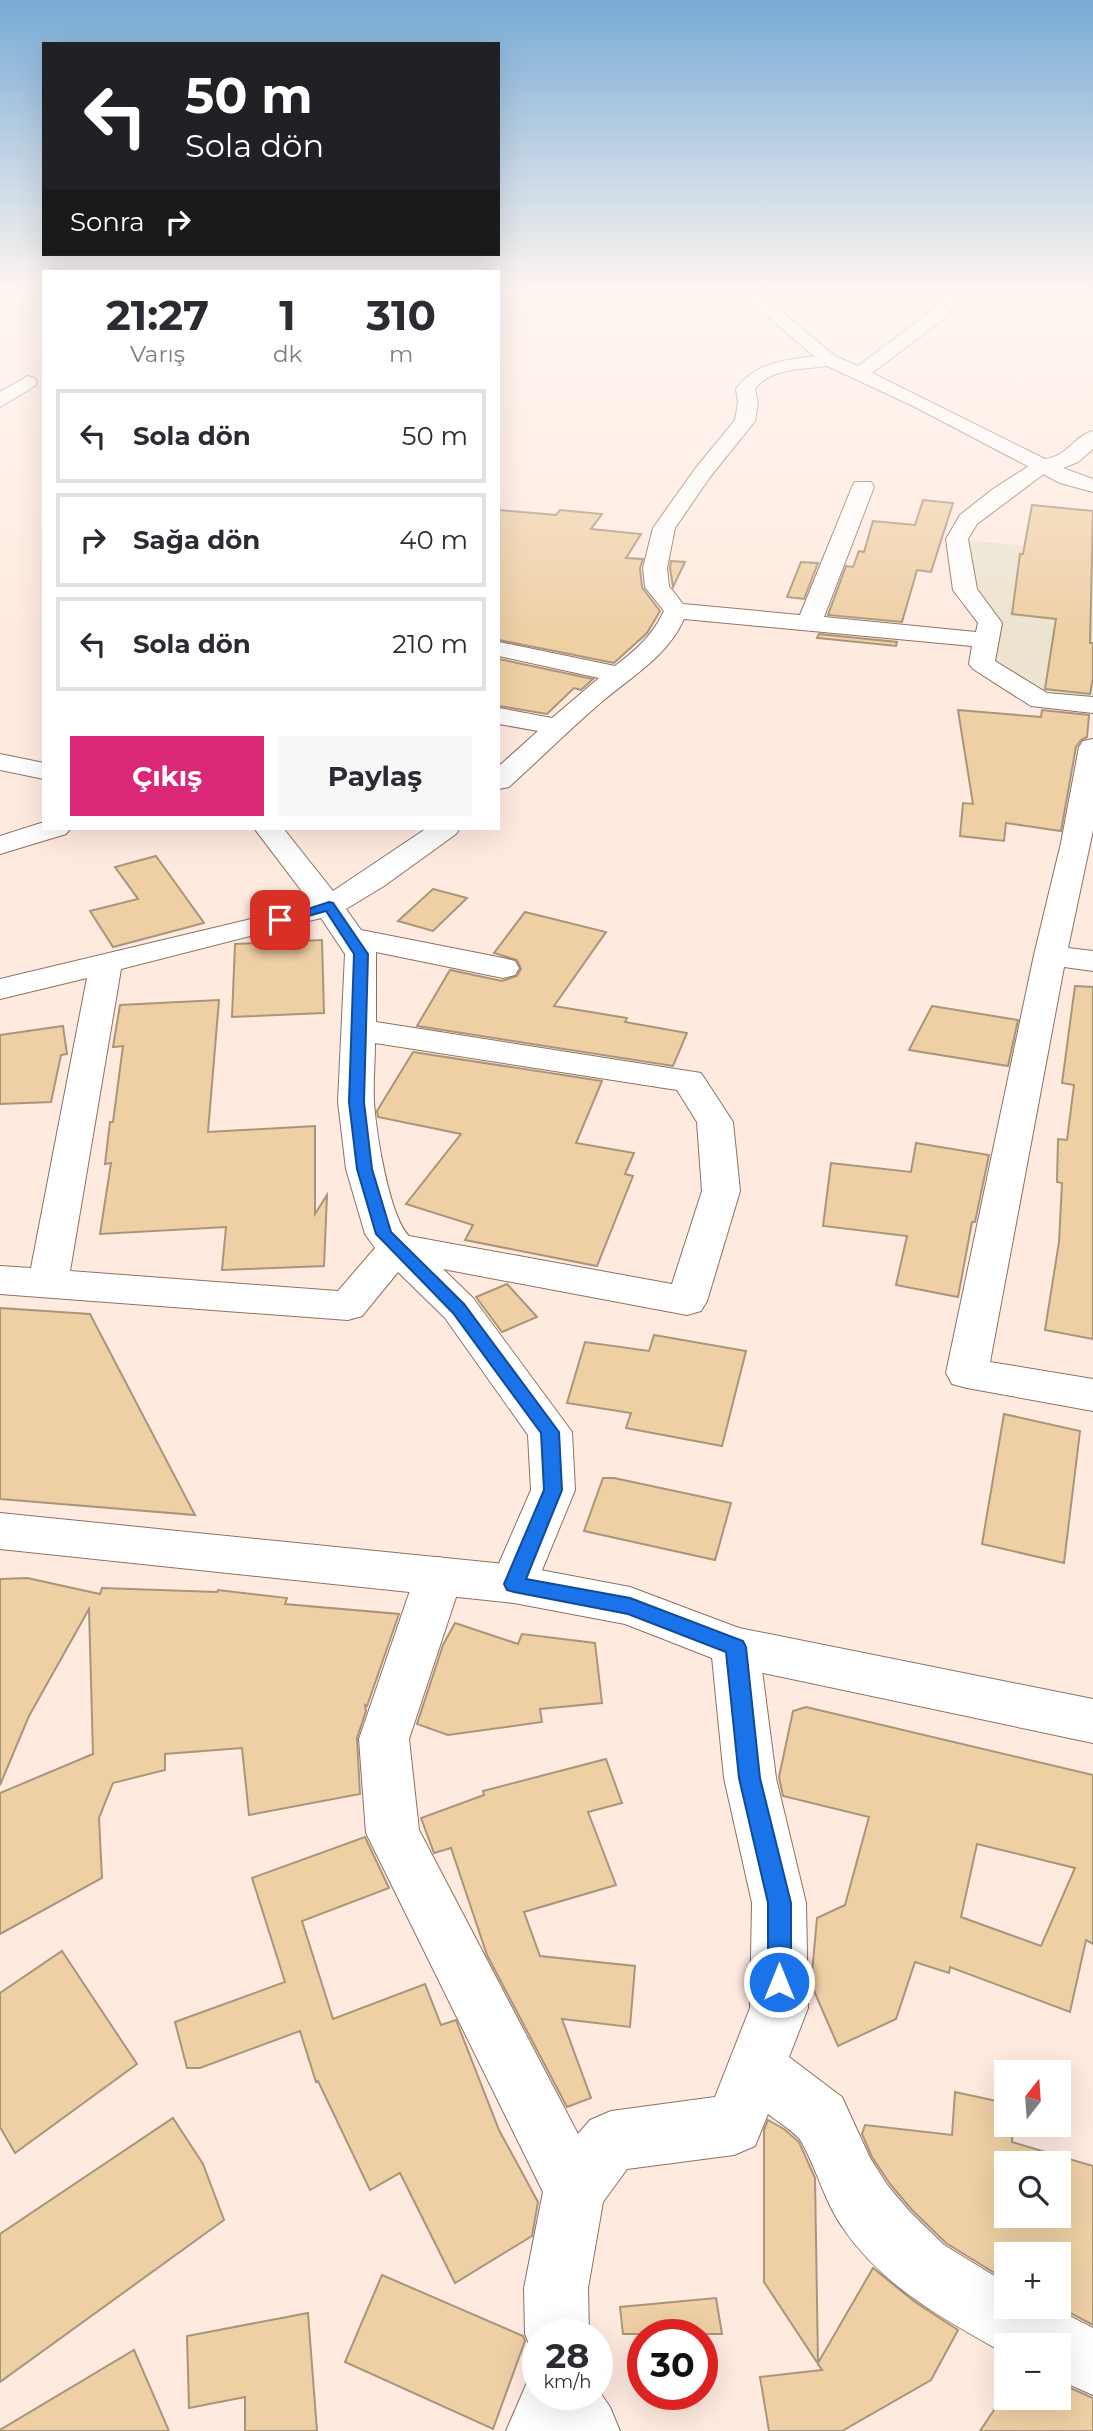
<!DOCTYPE html>
<html lang="tr">
<meta charset="utf-8">
<style>
body{margin:0;font-family:Montserrat,sans-serif;background:#f7f7f7;color:#2b2b33;height:100vh;display:flex;flex-direction:column;font-size:26px;white-space:nowrap}
*{box-sizing:border-box;margin:0}
p{font-size:23px;color:#7c7c81}
.icon{flex:none;width:38px;height:38px;fill:none;stroke:currentColor;stroke-width:2;stroke-linecap:round;stroke-linejoin:round}
.map{position:relative;flex:1;overflow:hidden}
.drawer{position:absolute;left:42px;top:270px;width:458px;height:560px;display:flex;flex-direction:column;background:#fff;border-radius:0px;box-shadow:0 7px 28px #0002}
.drawer>*{flex:none}
.top-card{position:absolute;left:42px;top:42px;width:458px;height:214px;border-radius:0px;box-shadow:0 7px 28px #0002;background:#202124;color:#fff;overflow:hidden}
.needle{width:46px;rotate:17deg}
.fabs{position:absolute;left:994px;top:2060px;display:grid;gap:14px}
.fabs a{display:grid;place-items:center;width:77px;height:77px;border-radius:0px;background:#fff;box-shadow:0 7px 28px #0002;font-size:35px}
.speed{position:absolute;left:522px;top:2319px;display:flex;gap:14px;font-size:35px;font-weight:700;text-align:center}
.speed>*{display:grid;place-content:center;width:91px;height:91px;border-radius:50%;background:#fff;box-shadow:0 7px 28px #0002;line-height:1}
.speed small{font-size:18px;font-weight:400}
.speed .limit{border:10px solid #d22;background:#fff;color:#111}
.pin{position:absolute;display:grid;place-items:center;width:60px;height:60px;color:#fff;margin:-30px;border-radius:14px;box-shadow:0 4px 10px #0006}
.me{position:absolute;width:77px;margin:-38px;rotate:0deg;stroke-linejoin:round;filter:drop-shadow(0 0 5px #0008)}
.turn{display:flex;align-items:center;gap:24px;height:147px;padding:0 28px;font-size:32px}
.turn .icon{width:91px;height:91px;stroke-width:2.5}
.turn b{display:block;font-size:49px;line-height:60px}
.then{display:flex;align-items:center;height:66px;padding:0 28px;background:#0003;gap:14px;font-size:26px}
.eta{display:flex;justify-content:space-evenly;align-items:center;height:119px;text-align:center}
.eta b{font-size:42px;font-weight:700;line-height:49px}
.cta{display:flex;gap:14px;margin-top:auto;padding:14px 28px}
.cta a{flex:1;height:80px;border-radius:0px;background:#db2777;color:#fff;font-size:28px;font-weight:700;line-height:80px;text-align:center}
.cta a+a{background:#f7f7f7;color:#2b2b33}
ul{padding:0;list-style:none}
li{display:flex;align-items:center;gap:21px;height:94px;margin:0 14px 10px;padding:0 14px;border:4px solid #e1e1e2;border-radius:0px}
li div{flex:1}
li b{display:block;font-size:26px}
li em{font-style:normal}
.map>svg:first-child{display:block}
</style>
<div class="map">
<svg width="1093" height="2431" viewBox="0 0 1093 2431">
<rect width="100%" height="100%" fill="#ffeae0"/>
<path fill="#ece4cf" d="M957 539 1093 553V705L1040 700 982 664 990 623Z"/>
<g fill="#efd0a5" stroke="#a9957a" stroke-width="2" fill-rule="evenodd">
<path d="M923 500 953 503 931 572 917 570 902 622 828 615 846 566 853 567 859 551 864 552 873 521 915 525Z"/>
<path d="M1032 505 1093 511 1090 643H1093V678L1090 694 1045 689 1056 619 1012 614 1020 554H1023Z"/>
<path d="M499 510 556 515 560 510 602 514 591 529 641 534 626 558 643 559 640 568 642 587 660 611 647 633 614 663 499 640Z"/>
<path d="M671 561 685 562 673 587 670 568Z"/>
<path d="M801 562 818 563 804 599 787 597Z"/>
<path d="M819 634 897 642 896 646 817 638Z"/>
<path d="M499 659 593 679 581 690 574 688 547 714 499 706Z"/>
<path d="M958 710 1041 717 1042 710 1089 715 1087 737 1081 740 1076 747 1061 831 1006 823 1004 841 960 836 963 803 973 804Z"/>
<path d="M156 856 204 923 113 947 90 911 138 899 115 867Z"/>
<path d="M433 889 467 898 433 931 398 921Z"/>
<path d="M525 912 606 932 554 1006 627 1018 625 1022 687 1033 673 1066 417 1026 450 970 502 981 517 976 521 969 517 960 494 953Z"/>
<path d="M322 940 324 1013 232 1017 235 944Z"/>
<path d="M1075 986 1093 987V1339L1045 1330 1059 1242 1062 1183 1057 1182 1058 1139 1067 1140 1074 1085 1062 1083Z"/>
<path d="M219 1000 208 1132 315 1126V1214L327 1195 324 1266 222 1270 226 1227 100 1234 111 1163 105 1164 110 1122H113L123 1046 113 1047 120 1005Z"/>
<path d="M932 1006 1018 1020 1008 1066 909 1050Z"/>
<path d="M63 1026 67 1054 61 1055 51 1102 0 1104V1035Z"/>
<path d="M413 1052 602 1081 576 1143 634 1153 625 1174 633 1176 597 1266 465 1240 473 1225 406 1204 461 1134 378 1117 377 1111Z"/>
<path d="M916 1143 989 1155 975 1222H972L958 1297 896 1285 907 1236 823 1226 831 1163 911 1172Z"/>
<path d="M507 1284 537 1317 502 1332 476 1297Z"/>
<path d="M0 1308 90 1314 195 1515 0 1499Z"/>
<path d="M654 1335 746 1351 722 1446 626 1428 631 1413 567 1403 585 1342 649 1351Z"/>
<path d="M1004 1414 1080 1431 1064 1563 982 1544Z"/>
<path d="M603 1478H614L731 1503 715 1560 584 1531Z"/>
<path d="M27 1578 100 1594 102 1588 217 1592 218 1590 287 1598 285 1604 399 1614 367 1706 365 1705 366 1711 357 1738 360 1794 249 1815 242 1748 165 1754V1770L113 1783 99 1818 102 1878 0 1934V1793L93 1754 89 1609 29 1716 0 1785V1579Z"/>
<path d="M455 1623 518 1644 522 1634 595 1643 602 1703 540 1709 542 1722 448 1735 417 1724 443 1645Z"/>
<path d="M806 1707 1093 1775V1944L1086 1940 1070 2012 950 1967 949 1973 915 1962 896 2019 838 2046 811 1984 817 1918 845 1905 869 1817 783 1796 779 1777 793 1711ZM977 1844 1075 1868 1041 1946 961 1917Z"/>
<path d="M606 1759 622 1803 588 1812 616 1885 524 1912 540 1956 635 1966 630 2027 562 2019 591 2098 567 2107 487 1955 451 1848 434 1853 421 1818 484 1795 483 1791Z"/>
<path d="M365 1837 389 1888 302 1921 333 2019 425 1984 441 2025 456 2020 499 2130 538 2202 532 2236 455 2283 400 2173 370 2190 318 2081 316 2082 300 2031 200 2068H187L175 2022 285 1982 252 1878Z"/>
<path d="M62 1951 137 2064 15 2153 0 2127V1993Z"/>
<path d="M955 2092 1006 2103V2124H1013L1012 2142 1093 2166V2325L1057 2306 1059 2254H1006V2280L946 2243 912 2210 890 2184 872 2157 862 2134 865 2125 952 2135ZM1006 2163H1059V2216H1006Z"/>
<path d="M173 2118 203 2164 224 2220 0 2382V2234Z"/>
<path d="M768 2120 784 2129 799 2142 815 2178 818 2363 873 2268 915 2302 958 2330 931 2380 842 2431H769L760 2377 822 2370 764 2282V2130Z"/>
<path d="M382 2275 523 2336 525 2341 493 2429 345 2362Z"/>
<path d="M716 2298 722 2334H623L620 2307Z"/>
<path d="M308 2313 317 2431H245V2397L189 2408 187 2336Z"/>
<path d="M134 2350 169 2431H0V2430Z"/>
<path d="M1059 2383 1093 2398V2431H980L1006 2392V2398H1059Z"/>
</g>
<g fill="none" stroke-linecap="round" stroke-linejoin="round">
<g stroke="#8f7062" stroke-width="2">
<g id="street">
<path d="M829 355 838 360 835 364C809 371 773 365 755 389L758 403 755 421 710 477 675 528 667 568 669 586 683 604 800 615 852 487 855 482H871L874 487 824 617 976 632 978 623 953 590 946 539 960 515 993 489 1035 462H1049L1052 466 1049 470 977 524 968 539 977 589 1002 623 995 661 1047 693 1093 697V713L1031 706 973 669 969 664 972 646 684 619C668 655 634 675 605 699 572 727 541 758 509 787L499 789V766L538 731 499 724V708L552 718 599 678 499 656V642L615 666C636 650 653 635 664 611L645 587 643 568 653 528 695 469 735 420 738 403 736 389C757 359 795 359 829 355Z"/>
<path d="M28 376 35 378 37 382 35 386 0 407V392Z"/>
<path d="M1093 739V830L1068 948 1093 951V971L1064 967 990 1362 1093 1379V1411L967 1388 952 1384 946 1373 1034 955 1061 843 1079 747 1083 741Z"/>
<path d="M0 754 44 763V779L0 770Z"/>
<path d="M44 822V828H71L66 834 0 854V836Z"/>
<path d="M254 828H283L333 891 427 828H460L456 834 384 886 346 909 361 930 503 958 515 961 519 968 515 975 503 978 376 952V1022L701 1073 733 1122 740 1191 707 1301 701 1311 687 1315 443 1269 473 1298 572 1432 575 1490 531 1597 514 1603 497 1597 490 1584 531 1490 528 1435 445 1318 398 1272 362 1316 348 1320 0 1294V1266L31 1268 87 978 0 999V979L247 920 310 902ZM321 918 345 954 338 1102 346 1169 365 1234 375 1248 338 1291 70 1271 121 969ZM375 1043 677 1090 697 1122 702 1191 672 1284 409 1236C389 1216 376 1132 374 1102 373 1083 375 1062 375 1043Z"/>
<path d="M439 1557 456 1563 463 1576 409 1739 419 1830 578 2134 590 2120 611 2111 715 2097 750 2008 752 1903 724 1778 711 1647 718 1633 735 1627 752 1633 759 1647 776 1778 806 1903 808 2008 789 2057 842 2097 870 2158 888 2186 910 2212 944 2245 1006 2283V2306H1050L1093 2328V2395L1059 2380V2345H1006V2354C945 2320 883 2287 843 2228 824 2201 817 2169 801 2141 794 2131 778 2122 768 2114L755 2146 734 2155 627 2169 603 2202 588 2288 589 2334H537V2358L534 2357 525 2334 524 2288 543 2192 366 1833 359 1739 415 1576 422 1563Z"/>
<path d="M537 2368V2394H597V2388L610 2407 620 2431H506L532 2371Z"/>
</g>
</g>
<g stroke="#8f7062" stroke-width="2">
<g id="secondary">
<path d="M742 294H760L835 356 858 366 917 322 948 294H965L942 320 872 373 1045 459C1068 456 1075 435 1093 431V449L1078 462 1063 468 1093 479V492L1060 483 913 406 823 364Z"/>
<path d="M0 1513 514 1565 630 1587 739 1628 1093 1699V1743L735 1667 625 1624 514 1603 0 1549Z"/>
</g>
</g>
<use href="#street" fill="#fff" fill-rule="evenodd"/>
<use href="#secondary" fill="#fff" fill-rule="evenodd"/>
</g>
<linearGradient id="sky" x2="0" y2="1"><stop stop-color="#78abd6"/><stop offset="0.46" stop-color="#fff6f1"/><stop offset="1" stop-color="#fff6f1" stop-opacity="0"/></linearGradient>
<rect width="1093" height="634" fill="url(#sky)"/>
<path fill="#1a73e8" stroke="#114b97" stroke-width="2" d="M329 902 333 903 368 954 364 1102 372 1169 391 1232 464 1304 559 1432 562 1490 526 1579 630 1598 743 1641 746 1647 760 1778 791 1903V1982L788 1990 779 1993 771 1990 768 1982V1903L739 1778 726 1652 628 1614 514 1592 507 1590 504 1584 544 1490 541 1433 453 1313 376 1234 357 1169 349 1102 354 954 326 911 280 924 274 920Z"/>
</svg>
<div class="fabs">
<a><svg class="needle" viewBox="-14 -14 28 28"><path d="M0-13l5 13h-10z" fill="#e53935"/><path d="M0 13l5-13h-10z" fill="#7c7c81"/></svg></a>
<a><svg class="icon" aria-label="search" viewBox="0 0 24 24"><circle cx="10" cy="10" r="6"/><path d="M15 15l6 6"/></svg></a>
<a>+</a>
<a>−</a>
</div>
<div class="speed"><div>28<small>km/h</small></div><div class="limit">30</div></div>
<div class="pin" style="left:280px;top:920px;background:#d93025"><svg class="icon" aria-label="arrive" viewBox="0 0 24 24"><path d="M6 21V4h12l-3 4 3 4H6"/></svg></div>
<svg class="me" style="left:779px;top:1982px" viewBox="-20 -20 40 40"><circle r="17" fill="#1a73e8" stroke="#fff" stroke-width="3"/><path d="M0-11L8 9 0 5-8 9z" fill="#fff"/></svg>
<div class="top-card">
<div class="turn"><svg class="icon" aria-label="left" viewBox="0 0 24 24"><path d="M17 20v-9H6M10 6l-5 5 5 5"/></svg><div><b>50 m</b>Sola dön</div></div>
<div class="then">Sonra<svg class="icon" aria-label="right" viewBox="0 0 24 24"><path d="M7 20v-9h11M14 6l5 5-5 5"/></svg></div>
</div>
<section class="drawer">
<div class="eta">
<div><b>21:27</b><p>Varış</p></div>
<div><b>1</b><p>dk</p></div>
<div><b>310</b><p>m</p></div>
</div>
<ul>
<li><svg class="icon" aria-label="left" viewBox="0 0 24 24"><path d="M17 20v-9H6M10 6l-5 5 5 5"/></svg><div><b>Sola dön</b></div><em>50 m</em></li>
<li><svg class="icon" aria-label="right" viewBox="0 0 24 24"><path d="M7 20v-9h11M14 6l5 5-5 5"/></svg><div><b>Sağa dön</b></div><em>40 m</em></li>
<li><svg class="icon" aria-label="left" viewBox="0 0 24 24"><path d="M17 20v-9H6M10 6l-5 5 5 5"/></svg><div><b>Sola dön</b></div><em>210 m</em></li>
</ul>
<div class="cta"><a>Çıkış</a><a>Paylaş</a></div>
</section>
</div>
